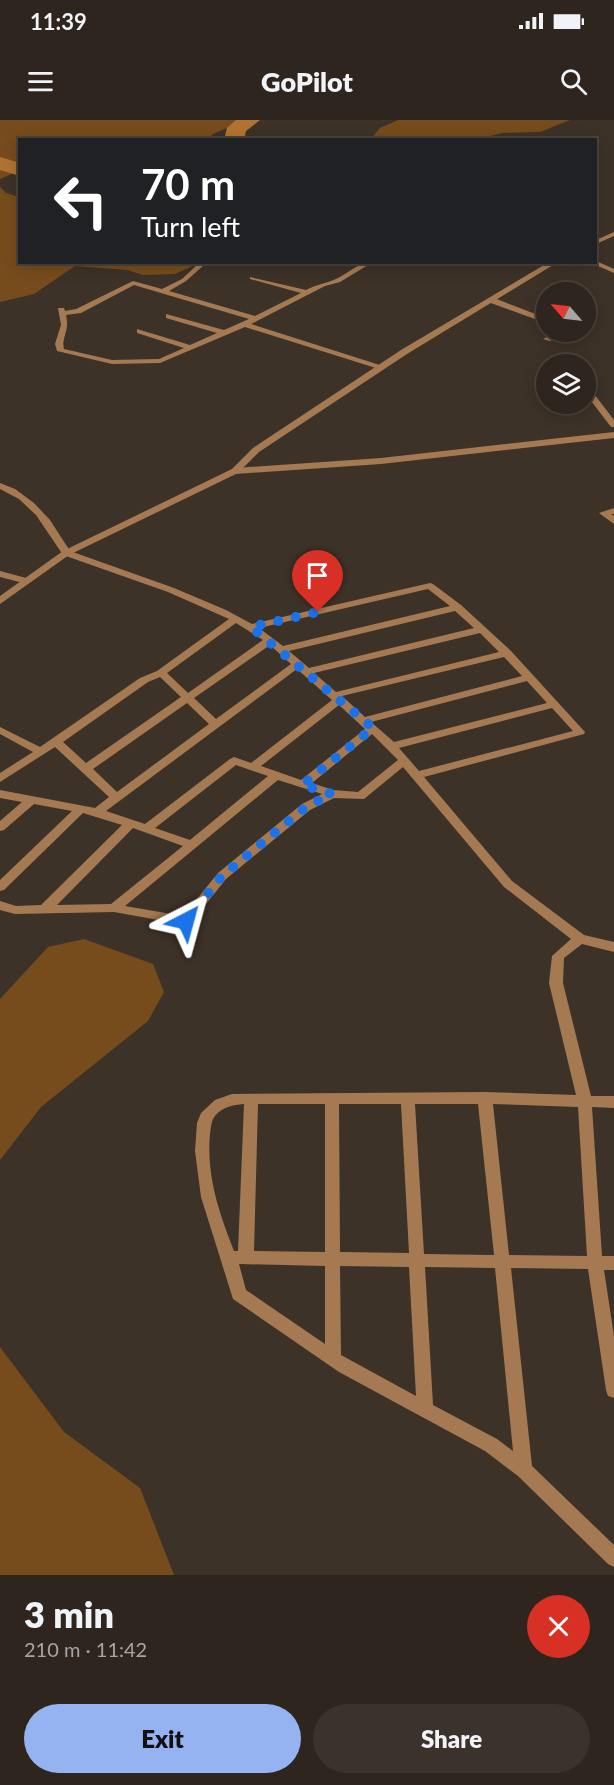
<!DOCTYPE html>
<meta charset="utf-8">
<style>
body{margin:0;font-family:Lato,sans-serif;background:#3a322b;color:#f1f3f6;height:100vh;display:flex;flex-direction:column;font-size:22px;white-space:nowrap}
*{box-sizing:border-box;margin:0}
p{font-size:20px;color:#a7a5a4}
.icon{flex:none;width:33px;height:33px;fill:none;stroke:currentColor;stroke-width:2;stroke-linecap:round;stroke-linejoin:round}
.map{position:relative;height:1455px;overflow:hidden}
.sheet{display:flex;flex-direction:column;background:#2e261e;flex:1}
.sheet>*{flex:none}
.top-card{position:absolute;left:18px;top:18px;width:579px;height:126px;border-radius:0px;box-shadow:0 3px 15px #0003,0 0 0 2px #49433c;background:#202124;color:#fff;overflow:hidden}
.needle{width:39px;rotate:298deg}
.fabs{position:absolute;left:536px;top:162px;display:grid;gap:12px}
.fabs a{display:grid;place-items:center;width:60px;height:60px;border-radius:50%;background:#2e261e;box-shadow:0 3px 15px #0003,0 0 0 2px #49433c;font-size:30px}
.pin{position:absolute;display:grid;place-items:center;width:51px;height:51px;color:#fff;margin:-62px -26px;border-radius:50% 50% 50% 0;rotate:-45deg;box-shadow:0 0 6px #0007}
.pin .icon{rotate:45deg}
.me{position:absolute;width:66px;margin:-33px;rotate:39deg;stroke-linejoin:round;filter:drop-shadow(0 0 4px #0008)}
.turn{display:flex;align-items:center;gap:21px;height:126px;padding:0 24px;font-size:27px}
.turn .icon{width:78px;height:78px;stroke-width:2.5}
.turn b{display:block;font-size:42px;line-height:51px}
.round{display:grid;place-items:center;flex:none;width:63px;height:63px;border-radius:32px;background:#3a322b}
.overview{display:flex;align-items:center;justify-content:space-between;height:102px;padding:0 24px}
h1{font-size:36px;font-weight:800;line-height:45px}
.action{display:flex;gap:12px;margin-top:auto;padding:12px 24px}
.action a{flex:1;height:69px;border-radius:36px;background:#95b2f1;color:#111;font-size:24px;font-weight:800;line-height:69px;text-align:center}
.action a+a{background:#3a322b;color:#f1f3f6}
.status{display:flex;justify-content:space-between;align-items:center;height:42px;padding:0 30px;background:#2e261e;direction:ltr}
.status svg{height:16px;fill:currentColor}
header{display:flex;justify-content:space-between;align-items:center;height:78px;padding:0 24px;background:#2e261e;font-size:27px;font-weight:800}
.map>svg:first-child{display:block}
</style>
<div class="status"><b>11:39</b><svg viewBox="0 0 49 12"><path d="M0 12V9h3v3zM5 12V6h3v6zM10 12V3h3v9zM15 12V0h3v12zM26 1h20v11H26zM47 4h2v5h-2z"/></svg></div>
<header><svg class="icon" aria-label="menu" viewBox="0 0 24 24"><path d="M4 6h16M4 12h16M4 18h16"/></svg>GoPilot<svg class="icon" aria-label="search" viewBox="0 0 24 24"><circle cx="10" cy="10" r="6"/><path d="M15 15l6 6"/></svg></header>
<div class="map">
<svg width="614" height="1455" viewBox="0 0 614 1455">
<rect width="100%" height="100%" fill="#3d3228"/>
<g fill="#774c1d">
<path d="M0 0H246L213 14 208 19 20 20 19 51 0 59Z"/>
<path d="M398 0H570L540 12 502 13 479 19H371L380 8Z"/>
<path d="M0 67 6 73 19 77 20 142 200 143 175 154 143 155 127 150 75 146 34 174 0 182Z"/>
<path d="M84 819 153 844 164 872 148 901 41 987 0 1040V879L48 827Z"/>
<path d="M0 1227 64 1312 140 1368 174 1455H0Z"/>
</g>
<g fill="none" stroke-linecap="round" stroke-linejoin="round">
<g fill="#b17332" fill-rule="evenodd">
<path d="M236 0H260L246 11 244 20H224L227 8Z"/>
<path d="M0 37 20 43V56L0 50Z"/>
</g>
<g fill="#a57a52" fill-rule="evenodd">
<path d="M218 142 203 146 186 161 169 171 255 196 301 173 250 159V157L306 170C317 164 328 163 338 158 350 152 359 142 373 142L340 162 325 166 251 204 386 247 379 249 245 207 160 243 112 244 57 231 55 224 61 205 58 188H64L65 191 76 189 133 161 162 169 182 159 199 143ZM134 165 249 199 224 210 166 194V198L217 213 190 225 137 209V213L184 228 159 239 112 240 64 229C61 217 70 212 66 195L81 193Z"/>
<path d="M488 178H494L546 198V203L488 182Z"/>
<path d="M557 212H566L550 221 543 219Z"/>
<path d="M585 266H588L614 300V307H611L585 273Z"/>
<path d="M614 312V318L381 344 235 354 231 351 235 348 381 338Z"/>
<path d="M0 363 15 369 34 383 50 400 70 431 174 468 226 490 252 504 430 463 433 464 461 485 511 531 585 612 584 614 424 657 512 761 584 815 614 822V832L582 824 564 838 563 863 591 976H614V988L592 987 602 1136H614V1150H604L614 1216V1278L608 1276 606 1270 588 1149 511 1148 532 1346 614 1425V1447L608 1444 518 1356 485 1331 339 1252 233 1179 201 1077 195 1031 197 1003 201 993 215 980 232 974 485 972 576 975 549 863 552 836 571 819 504 767 403 647 364 679 334 678 310 690 226 759 190 804 186 805 114 792 15 794 0 790V781L16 786 41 785 122 705 83 693 4 770 0 771V760L72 691 34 684 4 710 0 711V701L22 682 0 678V670L95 688 109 677 55 627 0 662V653L33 632 0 614V607L40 627 140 558 157 551 229 499 168 472 63 435 36 395 19 379 0 369ZM428 469 450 486 283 526 259 508ZM455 491 474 508 309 548 289 531ZM236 503 263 520 188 573 167 553ZM480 513 499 532 336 572 314 553ZM270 525 291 544 216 599 194 578ZM504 537 522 556 365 597 342 576ZM297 549 332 580 251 643 234 637 230 639 145 704 106 691ZM160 557 181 577 86 643 63 622 148 562ZM527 561 547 583 394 622 371 602ZM187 583 209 604 117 672 93 649ZM339 585 365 609 301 660 261 646ZM552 588 573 611 419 651 399 628ZM372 614 398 640 358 672 333 670 312 663ZM236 645 268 656 190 720 155 708ZM278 660 322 674 302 684 218 753 183 796 125 786ZM133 708 183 726 111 784 57 785ZM244 984 238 1131H234C219 1093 206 1055 210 1014 211 1008 211 1001 215 996 222 987 233 985 244 984ZM258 984H325V1132L254 1131ZM339 984H401L409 1133 340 1132ZM415 984H478L494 1135 424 1134ZM493 984 578 987 587 1136 509 1135ZM239 1144 325 1146V1224L246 1170ZM340 1146 409 1147 416 1276 341 1235ZM425 1147 495 1148 513 1331 497 1319 433 1285Z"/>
<path d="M614 388V394H611L614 396V404L599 393Z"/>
<path d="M0 451 30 459 32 461 27 464 0 457Z"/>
</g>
<g fill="#a57a52" fill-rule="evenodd">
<path d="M614 112V116L596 124V120Z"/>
<path d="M596 141 614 149V153L589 142Z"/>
<path d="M549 142H558L407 234 259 332 238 353 69 435 0 484V476L63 431 232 349 253 328 401 230Z"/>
</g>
</g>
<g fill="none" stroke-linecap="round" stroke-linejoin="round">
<path stroke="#1a73e8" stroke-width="10" stroke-dasharray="0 18" d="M186 801 222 756 306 687 332 674 302 665 373 608 251 507 318 492"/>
</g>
</svg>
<div class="fabs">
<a><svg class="needle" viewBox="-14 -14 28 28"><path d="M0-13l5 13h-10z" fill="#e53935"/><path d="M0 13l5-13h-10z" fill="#a7a5a4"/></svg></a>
<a><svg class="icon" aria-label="layers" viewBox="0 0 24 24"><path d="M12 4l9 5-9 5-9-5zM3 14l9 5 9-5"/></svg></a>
</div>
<div class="pin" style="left:318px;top:492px;background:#d93025"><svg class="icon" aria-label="arrive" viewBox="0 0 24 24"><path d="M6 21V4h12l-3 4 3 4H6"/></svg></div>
<svg class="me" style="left:186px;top:801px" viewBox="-20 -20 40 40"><path d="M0-17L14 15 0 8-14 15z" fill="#1a73e8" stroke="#fff" stroke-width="4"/></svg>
<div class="top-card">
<div class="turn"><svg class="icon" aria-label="left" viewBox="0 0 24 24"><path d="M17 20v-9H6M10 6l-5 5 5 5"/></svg><div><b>70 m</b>Turn left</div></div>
</div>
</div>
<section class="sheet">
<div class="overview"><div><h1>3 min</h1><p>210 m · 11:42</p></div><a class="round" style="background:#d93025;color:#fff"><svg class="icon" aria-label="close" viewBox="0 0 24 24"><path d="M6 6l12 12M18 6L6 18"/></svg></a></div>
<div class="action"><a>Exit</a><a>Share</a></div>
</section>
